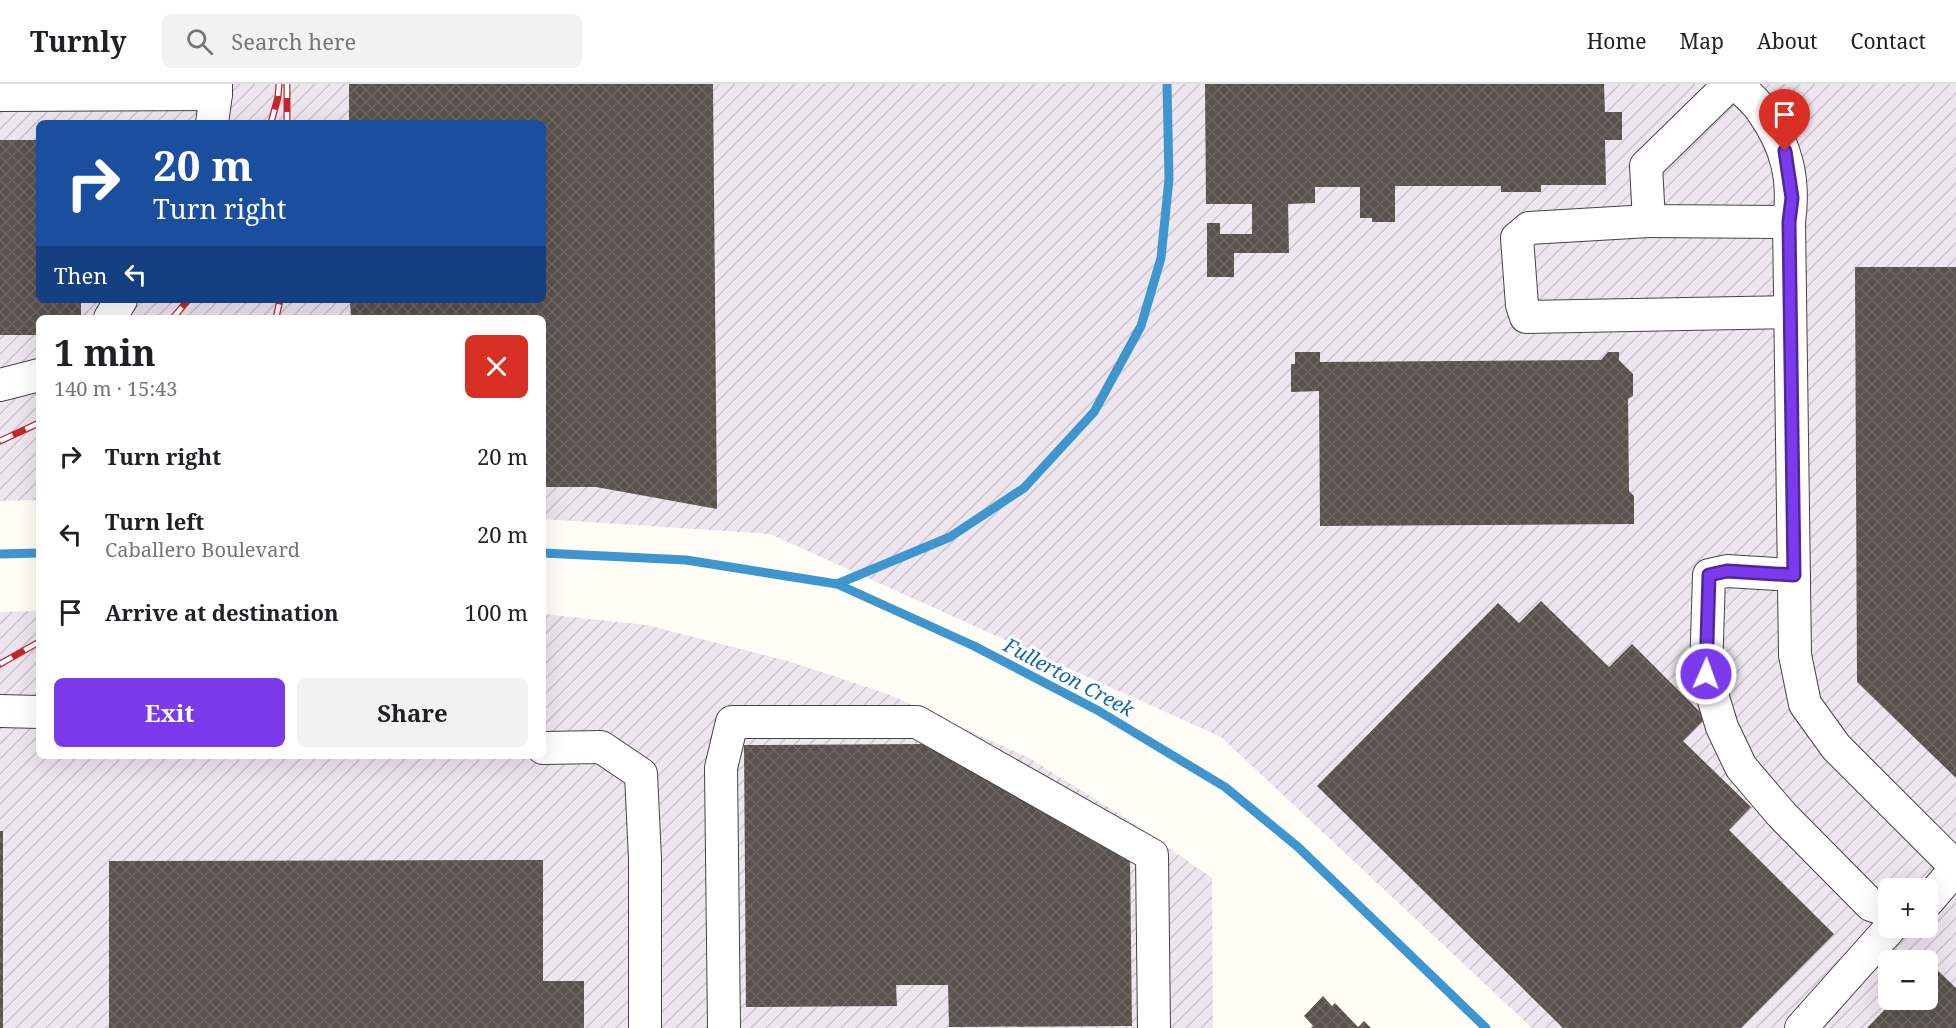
<!DOCTYPE html>
<meta charset="utf-8">
<style>
body{margin:0;font-family:"Noto Serif",serif;background:#f2f2f2;color:#202124;height:100vh;display:flex;flex-direction:column;font-size:22px;white-space:nowrap}
*{box-sizing:border-box;margin:0}
p{font-size:20px;color:#757577}
.icon{flex:none;width:33px;height:33px;fill:none;stroke:currentColor;stroke-width:2;stroke-linecap:round;stroke-linejoin:round}
.map{position:relative;flex:1;overflow:hidden}
.details{position:absolute;left:36px;top:231px;width:510px;height:444px;display:flex;flex-direction:column;background:#fff;border-radius:9px;box-shadow:0 6px 24px #0002}
.details>*{flex:none}
.banner{position:absolute;left:36px;top:36px;width:510px;height:183px;border-radius:9px;box-shadow:0 6px 24px #0002;background:#1a4fa0;color:#fff;overflow:hidden}
.controls{position:absolute;left:1878px;top:794px;display:grid;gap:12px}
.controls a{display:grid;place-items:center;width:60px;height:60px;border-radius:9px;background:#fff;box-shadow:0 6px 24px #0002;font-size:30px}
.pin{position:absolute;display:grid;place-items:center;width:51px;height:51px;color:#fff;margin:-62px -26px;border-radius:50% 50% 50% 0;rotate:-45deg;box-shadow:0 0 6px #0007}
.pin .icon{rotate:45deg}
.me{position:absolute;width:66px;margin:-33px;rotate:2deg;stroke-linejoin:round;filter:drop-shadow(0 0 4px #0008)}
.turn{display:flex;align-items:center;gap:21px;height:126px;padding:0 18px;font-size:27px}
.turn .icon{width:78px;height:78px;stroke-width:2.5}
.turn b{display:block;font-size:42px;line-height:51px}
.then{display:flex;align-items:center;height:57px;padding:0 18px;background:#0003;gap:12px;font-size:22px}
.round{display:grid;place-items:center;flex:none;width:63px;height:63px;border-radius:9px;background:#f2f2f2}
.head{display:flex;align-items:center;justify-content:space-between;height:102px;padding:0 18px}
h1{font-size:36px;font-weight:700;line-height:45px}
.primary-button{display:flex;gap:12px;margin-top:auto;padding:12px 18px}
.primary-button a{flex:1;height:69px;border-radius:9px;background:#7c3aed;color:#fff;font-size:24px;font-weight:700;line-height:69px;text-align:center}
.primary-button a+a{background:#f2f2f2;color:#202124}
ul{padding:0;list-style:none}
li{display:flex;align-items:center;gap:18px;height:78px;padding:0 18px}
li div{flex:1}
li b{display:block;font-size:22px}
li em{font-style:normal}
header{display:flex;align-items:center;gap:36px;box-sizing:border-box;height:84px;padding:0 30px;background:#fff;border-bottom:2px solid #e0e0e0}
header strong{font-size:28px}
nav{display:flex;gap:33px;margin-inline-start:auto;font-size:21px}
.search{width:420px;height:54px;background:#f2f2f2;display:flex;align-items:center;gap:15px;box-sizing:border-box;padding:0 21px;border-radius:9px;color:#757577;font-size:22px}
.map>svg:first-child{display:block}
</style>
<header>
<strong>Turnly</strong>
<div class="search"><svg class="icon" aria-label="search" viewBox="0 0 24 24"><circle cx="10" cy="10" r="6"/><path d="M15 15l6 6"/></svg>Search here</div>
<nav><a>Home</a><a>Map</a><a>About</a><a>Contact</a></nav>
</header>
<div class="map">
<svg width="1956" height="944" viewBox="0 0 1956 944">
<defs>
<pattern id="industrial-furrows" width="10" height="10" patternUnits="userSpaceOnUse" patternTransform="scale(1.5)"><rect width="10" height="10" fill="#eee6ef"/><path d="M-1 1l2-2M0 10L10 0M9 11l2-2" fill="none" stroke="#cbc4cc"/></pattern>
<pattern id="building-cross-hatch" width="8" height="8" patternUnits="userSpaceOnUse" patternTransform="scale(1.5)"><rect width="8" height="8" fill="#5a524d"/><path d="M0 0l8 8M0 8l8-8" fill="none" stroke="#6d6662"/></pattern>
</defs>
<rect width="100%" height="100%" fill="#fffdf5"/>
<g fill="url(#industrial-furrows)" fill-rule="evenodd">
<path d="M0 0H1956V944H1532L1221 653 770 450 543 435V234H39V416L0 417ZM39 39H543V216H39ZM1888 804H1928V843H1888ZM1888 876H1928V915H1888Z"/>
<path d="M39 527V672H543V530L647 541 791 578 888 610 1029 674 1127 735 1212 794 1213 944H0V528Z"/>
</g>
<g fill="none" stroke-linecap="round" stroke-linejoin="round">
<g stroke="#3f96cf" stroke-width="9">
<path d="M543 469 686 476 837 500 974 562 1097 626 1225 703 1298 763 1486 944"/>
<path d="M0 470 39 469"/>
<path d="M837 500 950 453 1024 404 1094 328 1141 242 1161 174 1169 95 1167 0"/>
</g>
</g>
<g fill="url(#building-cross-hatch)">
<path d="M349 0H713L717 425 596 403H543V234H351L350 216H543V39H349Z"/>
<path d="M1205 0H1604L1605 28H1622V56H1605L1606 101H1541V108H1501V102H1395V138H1372V134H1360V103H1315V119L1288 120 1289 169H1234V193H1207V139H1220V150H1252V120H1206Z"/>
<path d="M0 56H39V216H81V234H39V251H0Z"/>
<path d="M1855 183H1956V694L1857 598Z"/>
<path d="M1295 268H1320V278L1601 276 1608 268H1619V276L1633 290V312L1628 315 1629 407 1634 412V440L1320 442 1319 307 1291 308V280H1295Z"/>
<path d="M1541 517 1609 583 1632 560 1706 634 1683 657 1751 723 1729 746 1834 850 1741 944H1563L1317 702 1498 519 1519 539Z"/>
<path d="M929 660 1130 775 1132 942 949 943 948 901H896L897 922 746 923 744 661Z"/>
<rect x="0" y="747" width="3" height="197"/>
<path d="M543 776V897H584V944H109V777Z"/>
<path d="M1930 879 1956 904V944H1867L1895 915H1928V882Z"/>
<path d="M1323 912 1332 922 1335 919 1358 943 1364 937 1371 944H1311L1313 942 1304 932Z"/>
</g>
<g fill="none" stroke-linecap="round" stroke-linejoin="round">
<g stroke="#444" stroke-width="34">
<g id="minor">
<path d="M1730 0 1646 82 1649 137 1789 138"/>
<path d="M1737 0C1745 9 1756 17 1762 27 1787 62 1795 96 1789 138L1795 571 1805 620 1836 663 1956 783"/>
<path d="M0 11 216 10V0"/>
<path d="M212 39 216 10"/>
<path d="M1649 137 1529 144 1517 154 1522 221 1526 233 1790 228"/>
<path d="M110 234 121 216"/>
<path d="M0 301 39 291"/>
<path d="M1794 491 1727 487 1709 491 1706 590 1722 643 1741 683 1782 731 1871 821 1888 827"/>
<path d="M0 627 39 628"/>
<path d="M543 664 601 663 641 690 645 775V944"/>
<path d="M1928 817 1956 784"/>
<path d="M724 944 721 684 732 638H917L1152 771 1154 944"/>
<path d="M1801 944 1891 843"/>
</g>
</g>
<use href="#minor" stroke="#fff" stroke-width="32"/>
<g stroke="#c4262e" stroke-width="7">
<g id="rail">
<path d="M287 0V39"/>
<path d="M271 39 278 13 279 0"/>
<path d="M173 234 188 216"/>
<path d="M276 234 280 216"/>
<path d="M0 357 39 339"/>
<path d="M0 580 39 558"/>
</g>
</g>
<use href="#rail" stroke="#fff" stroke-width="4.5" stroke-dasharray="14" stroke-linecap="butt"/>
</g>
<g fill="none" stroke-linecap="round" stroke-linejoin="round">
<g stroke="#51269a" stroke-width="15">
<path id="route" d="M1706 590 1709 491 1727 487 1794 491 1789 138 1792 114 1785 67"/>
</g>
<use href="#route" stroke="#7c3aed" stroke-width="10"/>
</g>
<g text-anchor="middle" dominant-baseline="central" stroke-width="6" stroke-linejoin="round" paint-order="stroke">
<g font-size="20" font-style="italic" fill="#1768a6" stroke="#fff">
<text transform="translate(1069 593) rotate(28)">Fullerton Creek</text>
</g>
</g>
</svg>
<div class="controls">
<a>+</a>
<a>−</a>
</div>
<div class="pin" style="left:1785px;top:67px;background:#d93025"><svg class="icon" aria-label="arrive" viewBox="0 0 24 24"><path d="M6 21V4h12l-3 4 3 4H6"/></svg></div>
<svg class="me" style="left:1706px;top:590px" viewBox="-20 -20 40 40"><circle r="17" fill="#7c3aed" stroke="#fff" stroke-width="3"/><path d="M0-11L8 9 0 5-8 9z" fill="#fff"/></svg>
<div class="banner">
<div class="turn"><svg class="icon" aria-label="right" viewBox="0 0 24 24"><path d="M7 20v-9h11M14 6l5 5-5 5"/></svg><div><b>20 m</b>Turn right</div></div>
<div class="then">Then<svg class="icon" aria-label="left" viewBox="0 0 24 24"><path d="M17 20v-9H6M10 6l-5 5 5 5"/></svg></div>
</div>
<section class="details">
<div class="head"><div><h1>1 min</h1><p>140 m · 15:43</p></div><a class="round" style="background:#d93025;color:#fff"><svg class="icon" aria-label="close" viewBox="0 0 24 24"><path d="M6 6l12 12M18 6L6 18"/></svg></a></div>
<ul>
<li><svg class="icon" aria-label="right" viewBox="0 0 24 24"><path d="M7 20v-9h11M14 6l5 5-5 5"/></svg><div><b>Turn right</b></div><em>20 m</em></li>
<li><svg class="icon" aria-label="left" viewBox="0 0 24 24"><path d="M17 20v-9H6M10 6l-5 5 5 5"/></svg><div><b>Turn left</b><p>Caballero Boulevard</p></div><em>20 m</em></li>
<li><svg class="icon" aria-label="arrive" viewBox="0 0 24 24"><path d="M6 21V4h12l-3 4 3 4H6"/></svg><div><b>Arrive at destination</b></div><em>100 m</em></li>
</ul>
<div class="primary-button"><a>Exit</a><a>Share</a></div>
</section>
</div>
